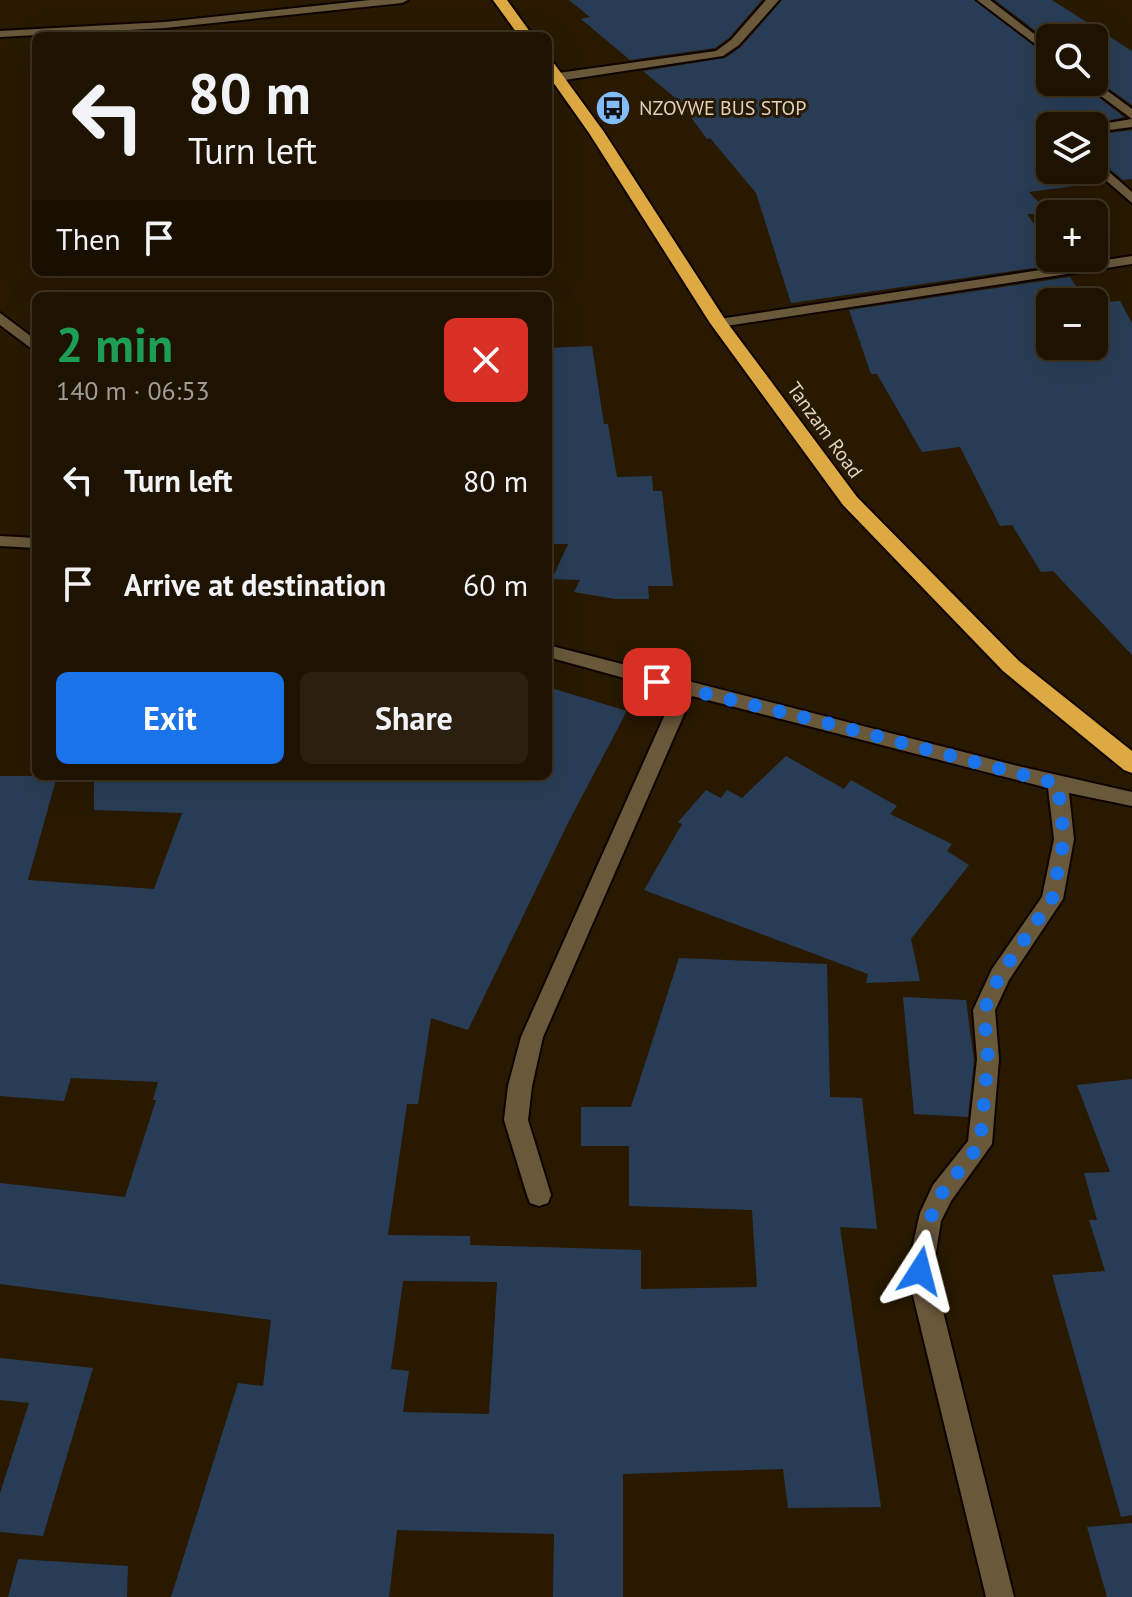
<!DOCTYPE html>
<meta charset="utf-8">
<style>
body{margin:0;font-family:"PT Sans",sans-serif;background:#2b200f;color:#f1f3f6;height:100vh;display:flex;flex-direction:column;font-size:30px;white-space:nowrap}
*{box-sizing:border-box;margin:0}
p{font-size:26px;color:#a19e99}
.icon{flex:none;width:44px;height:44px;fill:none;stroke:currentColor;stroke-width:2;stroke-linecap:round;stroke-linejoin:round}
.map{position:relative;flex:1;overflow:hidden}
.panel{position:absolute;left:32px;top:292px;width:520px;height:488px;display:flex;flex-direction:column;background:#1e1300;border-radius:12px;box-shadow:0 8px 32px #0002,0 0 0 2px #3c3222}
.panel>*{flex:none}
.banner{position:absolute;left:32px;top:32px;width:520px;height:244px;border-radius:12px;box-shadow:0 8px 32px #0002,0 0 0 2px #3c3222;background:#1e1300;color:#f1f3f6;overflow:hidden}
.buttons{position:absolute;left:1036px;top:24px;display:grid;gap:16px}
.buttons a{display:grid;place-items:center;width:72px;height:72px;border-radius:12px;background:#1e1300;box-shadow:0 8px 32px #0002,0 0 0 2px #3c3222;font-size:40px}
.pin{position:absolute;display:grid;place-items:center;width:68px;height:68px;color:#fff;margin:-34px;border-radius:16px;box-shadow:0 4px 12px #0006}
.me{position:absolute;width:88px;margin:-44px;rotate:9deg;stroke-linejoin:round;filter:drop-shadow(0 0 6px #0008)}
.turn{display:flex;align-items:center;gap:28px;height:168px;padding:0 24px;font-size:36px}
.turn .icon{width:104px;height:104px;stroke-width:2.5}
.turn b{display:block;font-size:56px;line-height:68px}
.then{display:flex;align-items:center;height:76px;padding:0 24px;background:#0003;gap:16px;font-size:30px}
.round{display:grid;place-items:center;flex:none;width:84px;height:84px;border-radius:12px;background:#2b200f}
.head{display:flex;align-items:center;justify-content:space-between;height:136px;padding:0 24px}
h1{font-size:48px;font-weight:800;line-height:60px;color:#1e9e55}
.primary-button{display:flex;gap:16px;margin-top:auto;padding:16px 24px}
.primary-button a{flex:1;height:92px;border-radius:12px;background:#1a73e8;color:#fff;font-size:32px;font-weight:800;line-height:92px;text-align:center}
.primary-button a+a{background:#2b200f;color:#f1f3f6}
ul{padding:0;list-style:none}
li{display:flex;align-items:center;gap:24px;height:104px;padding:0 24px}
li div{flex:1}
li b{display:block;font-size:30px}
li em{font-style:normal}
.map>svg:first-child{display:block}
</style>
<div class="map">
<svg width="1132" height="1597" viewBox="0 0 1132 1597">
<rect width="100%" height="100%" fill="#281900"/>
<g fill="#283d55" fill-rule="evenodd">
<path d="M569 0H762L729 38 715 48 630 60 581 19 590 17Z"/>
<path d="M782 0H974L1050 58V82H1079L1124 117 1086 126H1050V170H1091L1104 182 1029 192 1050 214H1027L1050 247V258H1057L1061 264 791 303 756 193 710 138 707 139 679 101 643 71 725 58 741 47Z"/>
<path d="M995 0H1052L1132 51V105L1094 78V38H1050V42Z"/>
<path d="M1132 130V179L1123 180 1094 156V135Z"/>
<path d="M1070 277 1087 302H1050V346H1094V303L1120 301 1132 323V655L1053 571 1041 572 1012 525 1000 526 960 447 922 452 877 374H871L849 310Z"/>
<path d="M592 346 604 424H608L617 477 652 476 653 491H662L673 586H648L649 599H615L574 592 580 580 552 579 568 544H548V348Z"/>
<path d="M548 687 627 711 568 823 468 1030 431 1018 418 1104H407L388 1235 470 1236V1245L641 1250V1289L757 1287 752 1210 629 1206V1146H581V1107H631L679 958 827 964 830 1097 862 1098 877 1229 840 1227 881 1507 788 1508 783 1469 623 1474V1597H553L554 1534 397 1530 389 1597H171L238 1383 263 1386 271 1320 0 1284V1183L125 1197 156 1100H153L158 1082 71 1078 64 1101 0 1096V776H57L28 880 154 889 182 813 94 810V776H548ZM403 1281 497 1282 489 1414 403 1412 409 1371 391 1369Z"/>
<path d="M786 756 844 789 851 780 897 806 890 814 952 844 947 851 969 865 911 939 920 981 866 983 868 974 644 890 682 824 678 822 706 790 721 798 727 790 742 798Z"/>
<path d="M903 997 966 1000 974 1061 968 1117 914 1114Z"/>
<path d="M1132 1079V1515L1121 1517 1052 1275 1105 1271 1089 1220H1097L1084 1173 1110 1172 1077 1085Z"/>
<path d="M0 1358 93 1368 43 1536 0 1532V1493L29 1403 0 1400Z"/>
<path d="M1132 1523V1597H1107L1087 1527Z"/>
<path d="M18 1559 128 1566 127 1597H8Z"/>
</g>
<g fill="none" stroke-linecap="round" stroke-linejoin="round">
<g stroke="#100400" stroke-width="4">
<g id="street">
<path d="M370 0H408L402 3 165 28 0 37V31L165 22Z"/>
<path d="M766 0H779L739 45 723 56 558 81 552 77 558 73 716 51 731 40Z"/>
<path d="M977 0H990L1050 46V55Z"/>
<path d="M1094 81 1132 109V119L1082 82Z"/>
<path d="M1132 119V127L1094 132V126H1089Z"/>
<path d="M1094 159 1132 192V203L1094 170Z"/>
<path d="M1132 256V264L719 327 712 323 719 319Z"/>
<path d="M0 313 36 340V352L0 325Z"/>
<path d="M0 536 36 538V548L0 546Z"/>
<path d="M548 645 1014 765 1132 792V806L1069 793 1074 839 1063 899 1009 980 995 1010 999 1059 992 1144 951 1201 941 1221 933 1271 1014 1597H986L907 1271 920 1213 933 1185 968 1141 977 1059 973 1010 992 969 1042 897 1054 839 1048 788 692 696 543 1037 532 1086 528 1120 551 1195 548 1203 539 1206 530 1203 527 1195 504 1120 508 1086 521 1037 675 692 548 657Z"/>
</g>
</g>
<g stroke="#100400" stroke-width="4">
<g id="highway">
<path d="M493 0H507L533 36H519Z"/>
<path d="M548 61 553 62 604 132 726 321 857 497 1019 661 1132 751V773L1124 770 1003 671 843 505 710 323 589 133 548 75Z"/>
</g>
</g>
<use href="#street" fill="#69583a" fill-rule="evenodd"/>
<use href="#highway" fill="#dda943" fill-rule="evenodd"/>
</g>
<g fill="none" stroke-linecap="round" stroke-linejoin="round">
<path stroke="#1a73e8" stroke-width="14" stroke-dasharray="0 25.2" d="M657 682 819 721 1058 784 1064 839 1052 899 1000 975 984 1010 988 1059 980 1144 942 1193 929 1221 920 1271"/>
</g>
<defs>
<g id="bus-disc" transform="scale(1.8)"><circle r="9.5" fill="#83bcfb" stroke="#281900"/><path d="M-5-6H5V4H4V6H2V4H-2V6H-4V4H-5ZM-3.5-4V0h7V-4ZM-3.5 1.2v1.5H-2V1.2ZM2 1.2v1.5H3.5V1.2Z" fill="#111"/></g>
</defs>
<g fill-rule="evenodd">
<use href="#bus-disc" x="613" y="108"/>
</g>
<g text-anchor="middle" dominant-baseline="central" stroke-width="6" stroke-linejoin="round" paint-order="stroke">
<g font-size="20" fill="#ddd3c3" stroke="#281900" text-anchor="start">
<text x="639" y="108">NZOVWE BUS STOP</text>
</g>
<g font-size="20" fill="#ddd3c3" stroke="#281900">
<text transform="translate(825 430) rotate(54)">Tanzam Road</text>
</g>
</g>
</svg>
<div class="buttons">
<a><svg class="icon" aria-label="search" viewBox="0 0 24 24"><circle cx="10" cy="10" r="6"/><path d="M15 15l6 6"/></svg></a>
<a><svg class="icon" aria-label="layers" viewBox="0 0 24 24"><path d="M12 4l9 5-9 5-9-5zM3 14l9 5 9-5"/></svg></a>
<a>+</a>
<a>−</a>
</div>
<div class="pin" style="left:657px;top:682px;background:#d93025"><svg class="icon" aria-label="arrive" viewBox="0 0 24 24"><path d="M6 21V4h12l-3 4 3 4H6"/></svg></div>
<svg class="me" style="left:920px;top:1271px" viewBox="-20 -20 40 40"><path d="M0-17L14 15 0 8-14 15z" fill="#1a73e8" stroke="#fff" stroke-width="4"/></svg>
<div class="banner">
<div class="turn"><svg class="icon" aria-label="left" viewBox="0 0 24 24"><path d="M17 20v-9H6M10 6l-5 5 5 5"/></svg><div><b>80 m</b>Turn left</div></div>
<div class="then">Then<svg class="icon" aria-label="arrive" viewBox="0 0 24 24"><path d="M6 21V4h12l-3 4 3 4H6"/></svg></div>
</div>
<section class="panel">
<div class="head"><div><h1>2 min</h1><p>140 m · 06:53</p></div><a class="round" style="background:#d93025;color:#fff"><svg class="icon" aria-label="close" viewBox="0 0 24 24"><path d="M6 6l12 12M18 6L6 18"/></svg></a></div>
<ul>
<li><svg class="icon" aria-label="left" viewBox="0 0 24 24"><path d="M17 20v-9H6M10 6l-5 5 5 5"/></svg><div><b>Turn left</b></div><em>80 m</em></li>
<li><svg class="icon" aria-label="arrive" viewBox="0 0 24 24"><path d="M6 21V4h12l-3 4 3 4H6"/></svg><div><b>Arrive at destination</b></div><em>60 m</em></li>
</ul>
<div class="primary-button"><a>Exit</a><a>Share</a></div>
</section>
</div>
